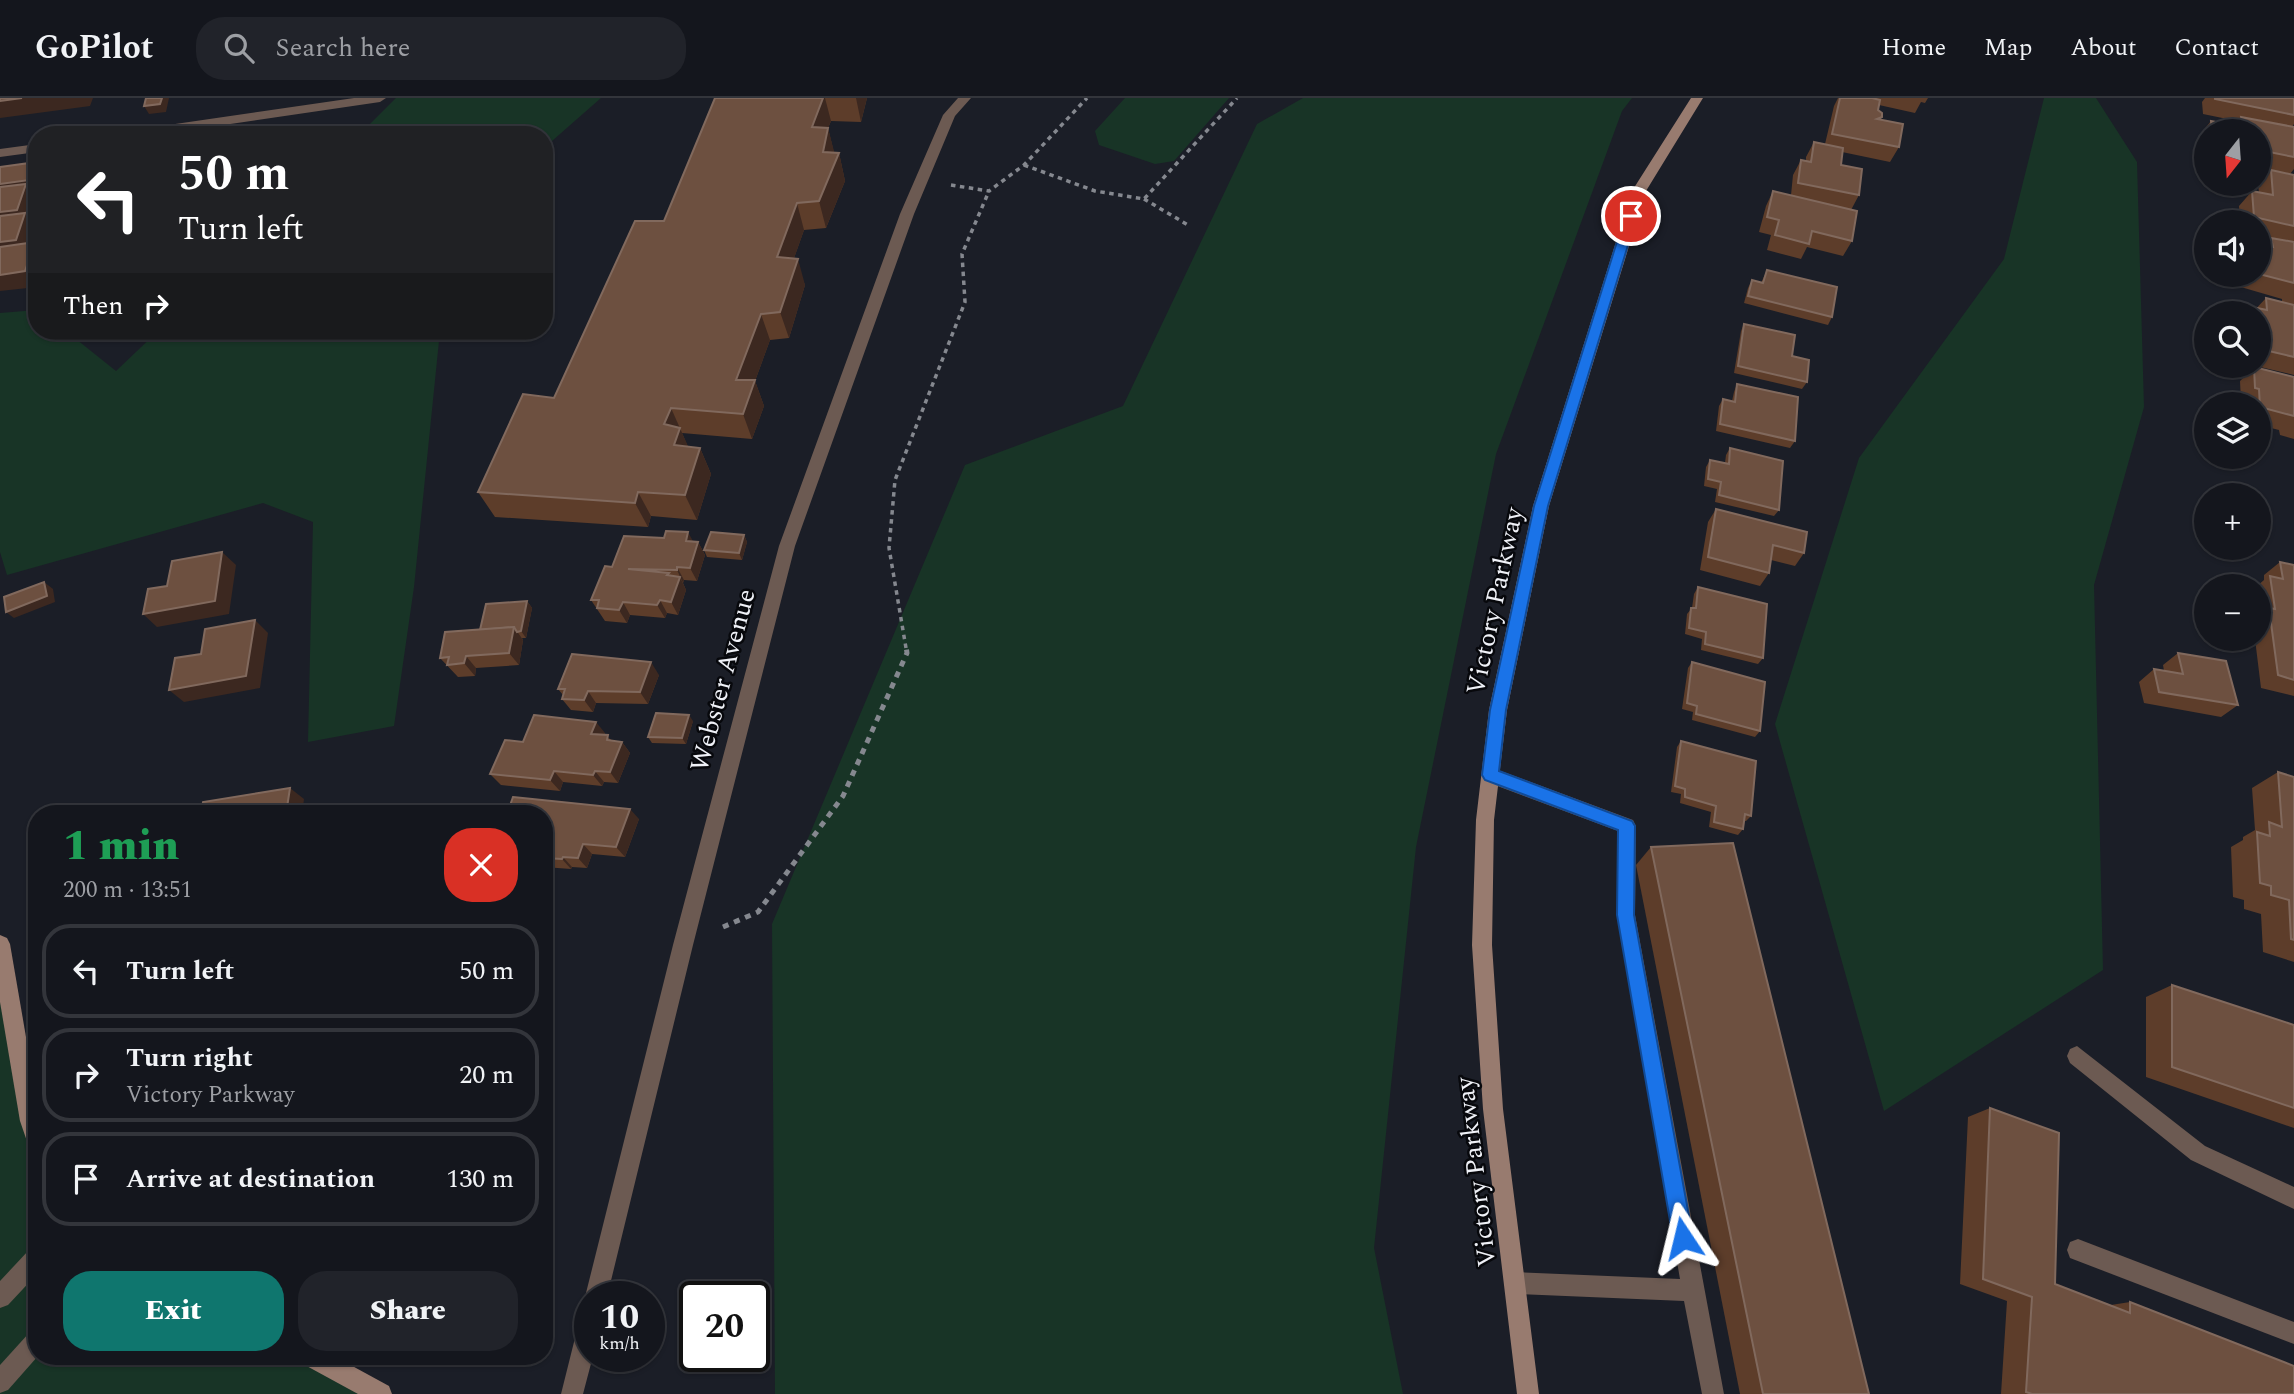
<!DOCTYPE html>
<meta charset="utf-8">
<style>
body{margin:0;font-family:Spectral,serif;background:#21232a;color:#f1f3f6;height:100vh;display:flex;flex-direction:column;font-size:26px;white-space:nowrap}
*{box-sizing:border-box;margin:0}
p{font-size:23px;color:#9d9fa4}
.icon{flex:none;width:38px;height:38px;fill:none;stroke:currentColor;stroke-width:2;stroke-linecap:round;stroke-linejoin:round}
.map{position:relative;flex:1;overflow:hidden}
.panel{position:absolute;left:28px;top:707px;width:525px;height:560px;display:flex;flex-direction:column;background:#14161d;border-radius:28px;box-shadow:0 2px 5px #0004,0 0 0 2px #33353b}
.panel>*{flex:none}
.top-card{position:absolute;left:28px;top:28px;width:525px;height:214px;border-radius:28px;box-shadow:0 2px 5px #0004,0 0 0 2px #33353b;background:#202124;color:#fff;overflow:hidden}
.needle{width:46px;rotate:197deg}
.buttons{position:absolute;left:2194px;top:21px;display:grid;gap:14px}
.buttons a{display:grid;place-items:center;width:77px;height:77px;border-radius:50%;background:#14161d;box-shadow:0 2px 5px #0004,0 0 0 2px #33353b;font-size:35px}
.speed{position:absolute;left:574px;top:1183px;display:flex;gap:14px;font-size:35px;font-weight:700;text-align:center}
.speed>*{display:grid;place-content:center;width:91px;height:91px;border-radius:50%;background:#14161d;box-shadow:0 2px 5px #0004,0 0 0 2px #33353b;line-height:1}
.speed small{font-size:18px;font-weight:400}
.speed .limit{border:4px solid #111;border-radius:10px;background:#fff;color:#111}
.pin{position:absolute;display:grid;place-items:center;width:60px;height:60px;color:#fff;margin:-30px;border:4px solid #fff;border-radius:50%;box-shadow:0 2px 7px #0007}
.me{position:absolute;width:77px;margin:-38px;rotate:350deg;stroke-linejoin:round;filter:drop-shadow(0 0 5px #0008)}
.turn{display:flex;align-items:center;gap:24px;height:147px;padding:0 35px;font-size:32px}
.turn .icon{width:91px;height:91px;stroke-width:2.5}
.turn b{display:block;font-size:49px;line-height:60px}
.then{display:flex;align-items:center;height:66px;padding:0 35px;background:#0003;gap:14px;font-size:26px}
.round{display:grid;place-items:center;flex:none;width:74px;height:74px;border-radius:28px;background:#21232a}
.headline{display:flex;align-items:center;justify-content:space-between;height:119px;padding:0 35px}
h1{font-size:42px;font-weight:800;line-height:52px;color:#1e9e55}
.cta{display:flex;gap:14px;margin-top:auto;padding:14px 35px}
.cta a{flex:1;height:80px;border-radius:28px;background:#0f766e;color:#fff;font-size:28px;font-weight:800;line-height:80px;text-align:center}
.cta a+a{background:#21232a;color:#f1f3f6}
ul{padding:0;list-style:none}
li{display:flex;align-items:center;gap:21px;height:94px;margin:0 14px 10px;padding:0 21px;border:4px solid #33353b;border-radius:28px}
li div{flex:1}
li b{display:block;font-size:26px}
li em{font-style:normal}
header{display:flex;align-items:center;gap:42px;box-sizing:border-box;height:98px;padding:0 35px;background:#14161d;border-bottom:2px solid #33353b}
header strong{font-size:33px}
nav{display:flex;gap:38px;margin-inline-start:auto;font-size:24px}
.search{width:490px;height:63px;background:#21232a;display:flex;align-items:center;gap:18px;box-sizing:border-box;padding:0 24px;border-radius:28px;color:#9d9fa4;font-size:26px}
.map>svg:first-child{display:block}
</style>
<header>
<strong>GoPilot</strong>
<div class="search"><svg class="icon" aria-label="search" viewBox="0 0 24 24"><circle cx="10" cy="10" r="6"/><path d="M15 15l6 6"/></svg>Search here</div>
<nav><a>Home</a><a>Map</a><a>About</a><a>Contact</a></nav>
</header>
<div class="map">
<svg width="2294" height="1296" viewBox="0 0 2294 1296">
<rect width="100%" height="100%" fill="#1b1e27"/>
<g fill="#183426">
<path d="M396 0H601L544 50V37H359Z"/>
<path d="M1125 0H1229L1174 63 1155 66 1099 47 1095 33Z"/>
<path d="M1303 0H1632L1622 13 1496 356 1416 749 1374 1150 1403 1296H775L772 826 965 367 1123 308 1257 26Z"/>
<path d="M2044 0H2096L2137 64 2144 309 2094 487 2103 872 1884 1013 1775 626 1859 360 2004 161Z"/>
<path d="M37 212V233H66L116 273 158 233H440L414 489 394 628 308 644 313 424 263 405 7 477 0 454V215Z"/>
<path d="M0 846 37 1045V1258H311L381 1296H0Z"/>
</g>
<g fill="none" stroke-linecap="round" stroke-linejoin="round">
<g stroke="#85888f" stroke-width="3.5" stroke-dasharray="4.5 4.5" stroke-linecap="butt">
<path d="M1024 67 1095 93 1144 101 1237 0"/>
<path d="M951 87 989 93 1024 67 1087 0"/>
<path d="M1144 101 1188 127"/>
<path d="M906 550 889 450 895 382 965 204 962 156 989 93"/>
</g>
<path stroke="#85888f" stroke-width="5" stroke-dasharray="6 6" stroke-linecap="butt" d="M723 829 758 814 843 698 907 555 906 548"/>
<g fill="#6c5a52" fill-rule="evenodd">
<path d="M1490 669 1633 722 1636 728 1635 817 1724 1296H1702L1684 1203 1515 1196 1507 1193 1504 1185 1507 1177 1515 1174 1680 1181 1617 817 1618 733 1484 683 1481 677 1484 671Z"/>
<path d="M2077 948 2205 1048 2294 1089V1111L2191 1062 2070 965 2067 958 2070 951Z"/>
<path d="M2078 1141 2294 1224V1246L2070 1160 2067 1152 2070 1144Z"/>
<path d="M37 1149V1176L8 1207 0 1210V1183L29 1152Z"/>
<path d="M37 1232 38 1258 8 1292 0 1295V1267L29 1235Z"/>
</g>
<g fill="#6c5a52" fill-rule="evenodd">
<path d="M354 0H386L380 4 155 37H121L127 33Z"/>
<path d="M958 0H971L955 18 914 116 795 448 693 847 607 1199H590V1207L585 1199 673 847 779 448 900 116 943 17Z"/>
<path d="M37 46V54L0 59V51Z"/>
<path d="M590 1213V1258H593L583 1296H561L579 1224 582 1216Z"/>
</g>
<g fill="#987b6f" fill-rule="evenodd">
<path d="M1691 0H1703L1646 93 1549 408 1507 612 1494 722 1492 847 1503 1011 1539 1296H1517L1483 1011 1472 847 1476 722 1489 612 1533 408 1632 93Z"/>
<path d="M0 837 7 840 10 846 37 1003V1055L30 1052 20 1023 0 904Z"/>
<path d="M300 1258H334L389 1288 392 1296H358L303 1266Z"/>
</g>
</g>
<g fill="#5d3d2a">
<path d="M715 0H867L861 24 831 23 828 30 834 55H839L845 83 826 130 804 132 794 160 805 187 789 240 770 242 755 283 764 308 752 341 682 335 688 349 700 350 711 376 697 422 651 418 648 429 495 419 478 394 554 300 664 123Z"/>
<path d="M1838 0H1928L1925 5 1921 4 1915 15 1879 7 1878 12 1881 22 1899 49 1890 64 1842 54 1841 67 1859 97 1851 112 1852 143 1843 158 1807 149 1801 161 1767 152 1771 137 1759 134 1766 108 1773 93 1791 97 1793 77 1801 62 1806 63V59L1814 44 1825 46 1834 8Z"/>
<path d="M2205 0H2294V26L2292 29H2294V71L2290 76 2259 69V33H2207V55L2200 53 2199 38 2211 23 2234 27 2237 23 2203 16 2202 4Z"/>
<path d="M2271 72 2294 77V277L2256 268H2259V215H2252L2266 200 2282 204V201L2227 185V177H2259V146L2265 147 2271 141 2259 138V124H2240L2239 108 2252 93 2259 94 2258 87Z"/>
<path d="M1767 172 1832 219 1828 227 1744 205 1748 190 1752 182 1761 185Z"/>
<path d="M1744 226 1792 258 1807 284 1802 291 1734 275 1741 233Z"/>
<path d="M2254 269 2294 279V341L2280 337 2279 332 2259 327V306H2245V305L2241 304 2240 283Z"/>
<path d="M1737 286 1795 343 1790 350 1716 333 1719 308 1723 301 1732 303 1734 294Z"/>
<path d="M1730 350 1779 412 1774 418 1715 404 1717 391 1704 388 1706 369 1710 362 1725 365 1726 357Z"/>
<path d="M1716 411 1804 455 1795 468 1771 462 1769 475 1760 488 1700 472 1708 424Z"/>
<path d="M744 437 747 444 742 462 707 459 704 452Z"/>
<path d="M693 444H698L705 457 697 483 684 482 683 485 686 492 678 517 667 515 665 520 630 517 627 525 605 523 591 502 612 469Z"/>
<path d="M2280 464 2294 467V598L2261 590 2255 541H2259V488H2257L2264 482V477Z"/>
<path d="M1698 489 1763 560 1758 566 1701 552 1702 541 1685 536 1687 516 1692 510 1694 496Z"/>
<path d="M527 503 532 510 526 540H522L523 542 519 567 476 570 475 578 458 579 440 560 480 532Z"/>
<path d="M2178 555 2238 607 2221 619 2144 605 2139 584 2154 571 2164 573 2163 567Z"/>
<path d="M1692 564 1760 633 1755 639 1692 622 1693 614 1682 611 1688 570Z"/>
<path d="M659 577 648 606 596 605 593 614 571 612 562 601 563 597 558 591Z"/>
<path d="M693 623 686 646 652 645 648 639Z"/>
<path d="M605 635 604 637 613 643 622 644 630 655 618 685 604 684 602 688 563 684 560 693 501 687 490 676 523 644Z"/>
<path d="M1681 643 1751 718 1746 723H1744L1743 731 1738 737 1709 729 1711 714 1680 705 1681 696 1671 694 1677 649Z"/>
<path d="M2278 674 2294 679V864L2263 854 2261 816 2244 811V802L2233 799 2231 749 2243 742V739L2255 732 2252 690Z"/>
<path d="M544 716 639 721 625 759 592 756 587 770 572 769 571 771 544 769Z"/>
<path d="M1651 749 1869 1296H1740L1636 767Z"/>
<path d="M2172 887 2294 927V1030L2146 979V899Z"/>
<path d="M1990 1010 2055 1186 2111 1207 2130 1204 2294 1296H2001L2007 1203 1960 1186 1968 1019Z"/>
</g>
<g fill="#3c2820">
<path d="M22 0H93L90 8 0 20V3Z"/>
<path d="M162 0H169L166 14 149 16 144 8Z"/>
<path d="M823 0H825L831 23 828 30 835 57 839 55 845 83 826 130 819 103 812 29Z"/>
<path d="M856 0H867L861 24Z"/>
<path d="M37 81V90L30 91 37 99V107L32 123 37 128V134L29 157 0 161V86Z"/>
<path d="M797 105 804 132 785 186 777 159Z"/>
<path d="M35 144 37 146V189L0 193V177Z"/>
<path d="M798 161 805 187 789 240 780 214Z"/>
<path d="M761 216 770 242 755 283 764 308 752 341 743 316 736 282Z"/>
<path d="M671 310 691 355 685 372 664 326Z"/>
<path d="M700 350 711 376 697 422 685 397Z"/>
<path d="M638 394 651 418 648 429 635 405Z"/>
<path d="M688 434 695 447 686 443Z"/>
<path d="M744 437 747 444 742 462 739 455Z"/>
<path d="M698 444 705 457 697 483 690 470Z"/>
<path d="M222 454 236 467 229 516 157 529 143 516Z"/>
<path d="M677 469 684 482 683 485 677 472Z"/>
<path d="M680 479 686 492 678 517 671 504Z"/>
<path d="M44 484 53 491 55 504 14 520 6 514Z"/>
<path d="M660 502 667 515 665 520 657 507Z"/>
<path d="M527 503 532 510 526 540 521 533Z"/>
<path d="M623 504 630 517 627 525 619 512Z"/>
<path d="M255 522 268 535 260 590 184 604 169 592Z"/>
<path d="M514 529 523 542 519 567 509 555Z"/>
<path d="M466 558 476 570 475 578 464 565Z"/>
<path d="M651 564 659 577 648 606 640 594Z"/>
<path d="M588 593 596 605 593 614 584 602Z"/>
<path d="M689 617 693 623 686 646 682 640Z"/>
<path d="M596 624 605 635 600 647 591 636Z"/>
<path d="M622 644 630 655 618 685 610 674Z"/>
<path d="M554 673 563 684 560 693 550 682Z"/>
<path d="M595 673 604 684 602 688 593 677Z"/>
<path d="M290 690 304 701 302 716H286Z"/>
<path d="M630 711 639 721 625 759 616 749Z"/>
<path d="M583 746 592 756 587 770 578 760Z"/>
<path d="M563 759 572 769 571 771 562 761Z"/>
</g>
<g fill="#6d5040" stroke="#81695d" stroke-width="2">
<path d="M0 0H22L0 3Z"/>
<path d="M146 0H162L160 6 144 8Z"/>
<path d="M715 0H823L812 29 828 30 823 54 839 55 819 103 797 105 777 159 798 161 780 214 761 216 736 282H755L743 316 671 310 664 326 680 330 674 347 700 350 685 397 638 394 635 405 478 394 523 296 554 300 635 123H664Z"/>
<path d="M1840 0H1872L1880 2 1878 12 1882 15V19L1877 21 1903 26 1899 49 1832 36Z"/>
<path d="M2215 0H2294V17L2215 1Z"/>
<path d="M2241 19 2294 29V59L2259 52V33H2212L2211 23 2242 29Z"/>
<path d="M1814 44 1843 50 1841 67 1862 71 1859 97 1798 85 1801 62 1811 64Z"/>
<path d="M37 64V81L0 86V69Z"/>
<path d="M2271 72 2294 77V128L2254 119 2252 93 2273 97Z"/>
<path d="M26 86 17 112 0 114V89Z"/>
<path d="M1773 93 1857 113 1852 143 1812 133 1809 146 1775 137 1779 122 1767 119Z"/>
<path d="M25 115 16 142 0 144V118Z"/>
<path d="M2271 140 2294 144V185L2259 176V146L2273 149Z"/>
<path d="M35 144 25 173 0 177V149Z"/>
<path d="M1767 172 1837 189 1832 219 1748 198 1752 182 1763 185Z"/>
<path d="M2266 200 2294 207V259L2260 251 2259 215H2257V210L2267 212Z"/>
<path d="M1744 226 1795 237 1792 258 1809 262 1807 284 1738 268Z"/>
<path d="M2254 269 2294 279V318L2260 309 2259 291 2255 290Z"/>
<path d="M1737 286 1798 299 1795 343 1720 326 1723 301 1735 304Z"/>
<path d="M1730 350 1783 363 1779 412 1719 397 1721 384 1708 381 1710 362 1729 366Z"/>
<path d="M1716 411 1807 434 1804 455 1773 447 1769 475 1708 459Z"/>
<path d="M666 433 688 434 686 443 698 444 690 470 677 469V472L628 471 669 475 667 477 680 479 671 504 660 502 657 507 623 504 619 512 597 510 599 502H591L605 468 612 469 624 438 664 440Z"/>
<path d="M711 434 744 437 739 455 704 452Z"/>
<path d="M222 454 215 503 143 516 148 491 167 488 172 463Z"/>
<path d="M2280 464 2294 467V582L2278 577 2269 510 2275 511 2270 478 2283 481Z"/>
<path d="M44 484 47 498 6 514 4 499Z"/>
<path d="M1698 489 1767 506 1763 560 1705 546 1706 534 1689 530 1691 510H1696Z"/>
<path d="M527 503 521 533 517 534 514 529 480 532 486 506Z"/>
<path d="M255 522 246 578 169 592 175 560 201 556 205 531Z"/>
<path d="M514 529 509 555 466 558 464 565 447 567 449 559 440 560 445 534Z"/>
<path d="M2178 555 2226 563 2238 607 2159 594 2154 571 2183 576Z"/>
<path d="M572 556 651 564 640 594 588 593 584 602 562 601 565 591H558Z"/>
<path d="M1692 564 1765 584 1760 633 1696 616 1697 608 1687 605Z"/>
<path d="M656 615 689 617 682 640 648 639Z"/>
<path d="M534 617 596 624 591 636 608 637 607 642 622 644 610 674 595 673 593 677 554 673 550 682 490 676 505 642 523 644Z"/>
<path d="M1681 643 1756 663 1751 718 1745 716 1743 731 1714 724 1716 708 1685 699V691L1675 688Z"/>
<path d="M2278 674 2294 679V842L2291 841 2289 802 2271 797V788L2260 785 2257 734 2270 738 2269 724 2282 729Z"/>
<path d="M290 690 286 716H201L203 704Z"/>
<path d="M513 699 630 711 616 749 583 746 578 760 563 759 562 761 544 760V716H507Z"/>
<path d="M1733 745 1869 1296H1763L1651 749Z"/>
<path d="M2172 887 2294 927V1010L2172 969Z"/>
<path d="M1990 1010 2059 1035 2055 1186 2130 1215V1204L2294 1268V1296H2032L2026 1294 2032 1199 1983 1181Z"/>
</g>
<path fill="#1a73e8" stroke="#114b97" stroke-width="2" d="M1631 114 1637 118 1548 408 1506 612 1499 673 1632 723 1635 728 1634 817 1693 1140 1690 1147 1683 1150 1676 1147 1673 1140 1617 817 1618 732 1485 682 1482 677 1490 612 1534 408 1625 118Z"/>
<g text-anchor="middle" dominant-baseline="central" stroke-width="5" stroke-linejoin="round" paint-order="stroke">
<g font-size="26" fill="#eff1f7" stroke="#07080c">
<text transform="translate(1495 503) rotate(-78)">Victory Parkway</text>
<text transform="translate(723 582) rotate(-75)">Webster Avenue</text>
<text transform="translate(1476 1074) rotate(-97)">Victory Parkway</text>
</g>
</g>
</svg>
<div class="buttons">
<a><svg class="needle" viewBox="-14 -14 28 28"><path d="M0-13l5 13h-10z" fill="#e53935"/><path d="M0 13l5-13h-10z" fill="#9d9fa4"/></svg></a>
<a><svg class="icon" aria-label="sound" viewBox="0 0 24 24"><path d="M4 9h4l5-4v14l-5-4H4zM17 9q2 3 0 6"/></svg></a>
<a><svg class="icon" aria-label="search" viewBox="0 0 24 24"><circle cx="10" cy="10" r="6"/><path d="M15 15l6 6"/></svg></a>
<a><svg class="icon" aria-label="layers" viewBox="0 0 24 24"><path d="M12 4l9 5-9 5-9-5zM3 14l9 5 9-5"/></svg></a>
<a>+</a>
<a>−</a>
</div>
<div class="speed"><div>10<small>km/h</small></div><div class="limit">20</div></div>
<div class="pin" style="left:1631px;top:118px;background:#d93025"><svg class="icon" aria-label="arrive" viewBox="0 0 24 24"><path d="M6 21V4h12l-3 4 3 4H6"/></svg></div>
<svg class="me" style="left:1683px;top:1140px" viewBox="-20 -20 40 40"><path d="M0-17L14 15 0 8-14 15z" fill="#1a73e8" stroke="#fff" stroke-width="4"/></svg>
<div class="top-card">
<div class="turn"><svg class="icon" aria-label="left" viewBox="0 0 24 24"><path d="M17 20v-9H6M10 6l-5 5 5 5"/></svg><div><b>50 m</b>Turn left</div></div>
<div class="then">Then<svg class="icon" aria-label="right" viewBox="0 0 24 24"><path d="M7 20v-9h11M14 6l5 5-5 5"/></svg></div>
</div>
<section class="panel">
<div class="headline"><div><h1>1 min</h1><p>200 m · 13:51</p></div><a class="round" style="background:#d93025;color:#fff"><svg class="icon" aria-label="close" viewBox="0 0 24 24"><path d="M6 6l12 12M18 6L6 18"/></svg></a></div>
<ul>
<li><svg class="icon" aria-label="left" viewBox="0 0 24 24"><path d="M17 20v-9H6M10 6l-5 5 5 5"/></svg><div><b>Turn left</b></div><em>50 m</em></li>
<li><svg class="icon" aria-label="right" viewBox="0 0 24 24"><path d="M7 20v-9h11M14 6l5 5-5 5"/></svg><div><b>Turn right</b><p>Victory Parkway</p></div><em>20 m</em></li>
<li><svg class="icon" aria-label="arrive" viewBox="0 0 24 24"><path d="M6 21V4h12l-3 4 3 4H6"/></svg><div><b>Arrive at destination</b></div><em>130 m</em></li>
</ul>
<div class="cta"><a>Exit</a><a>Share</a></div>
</section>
</div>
